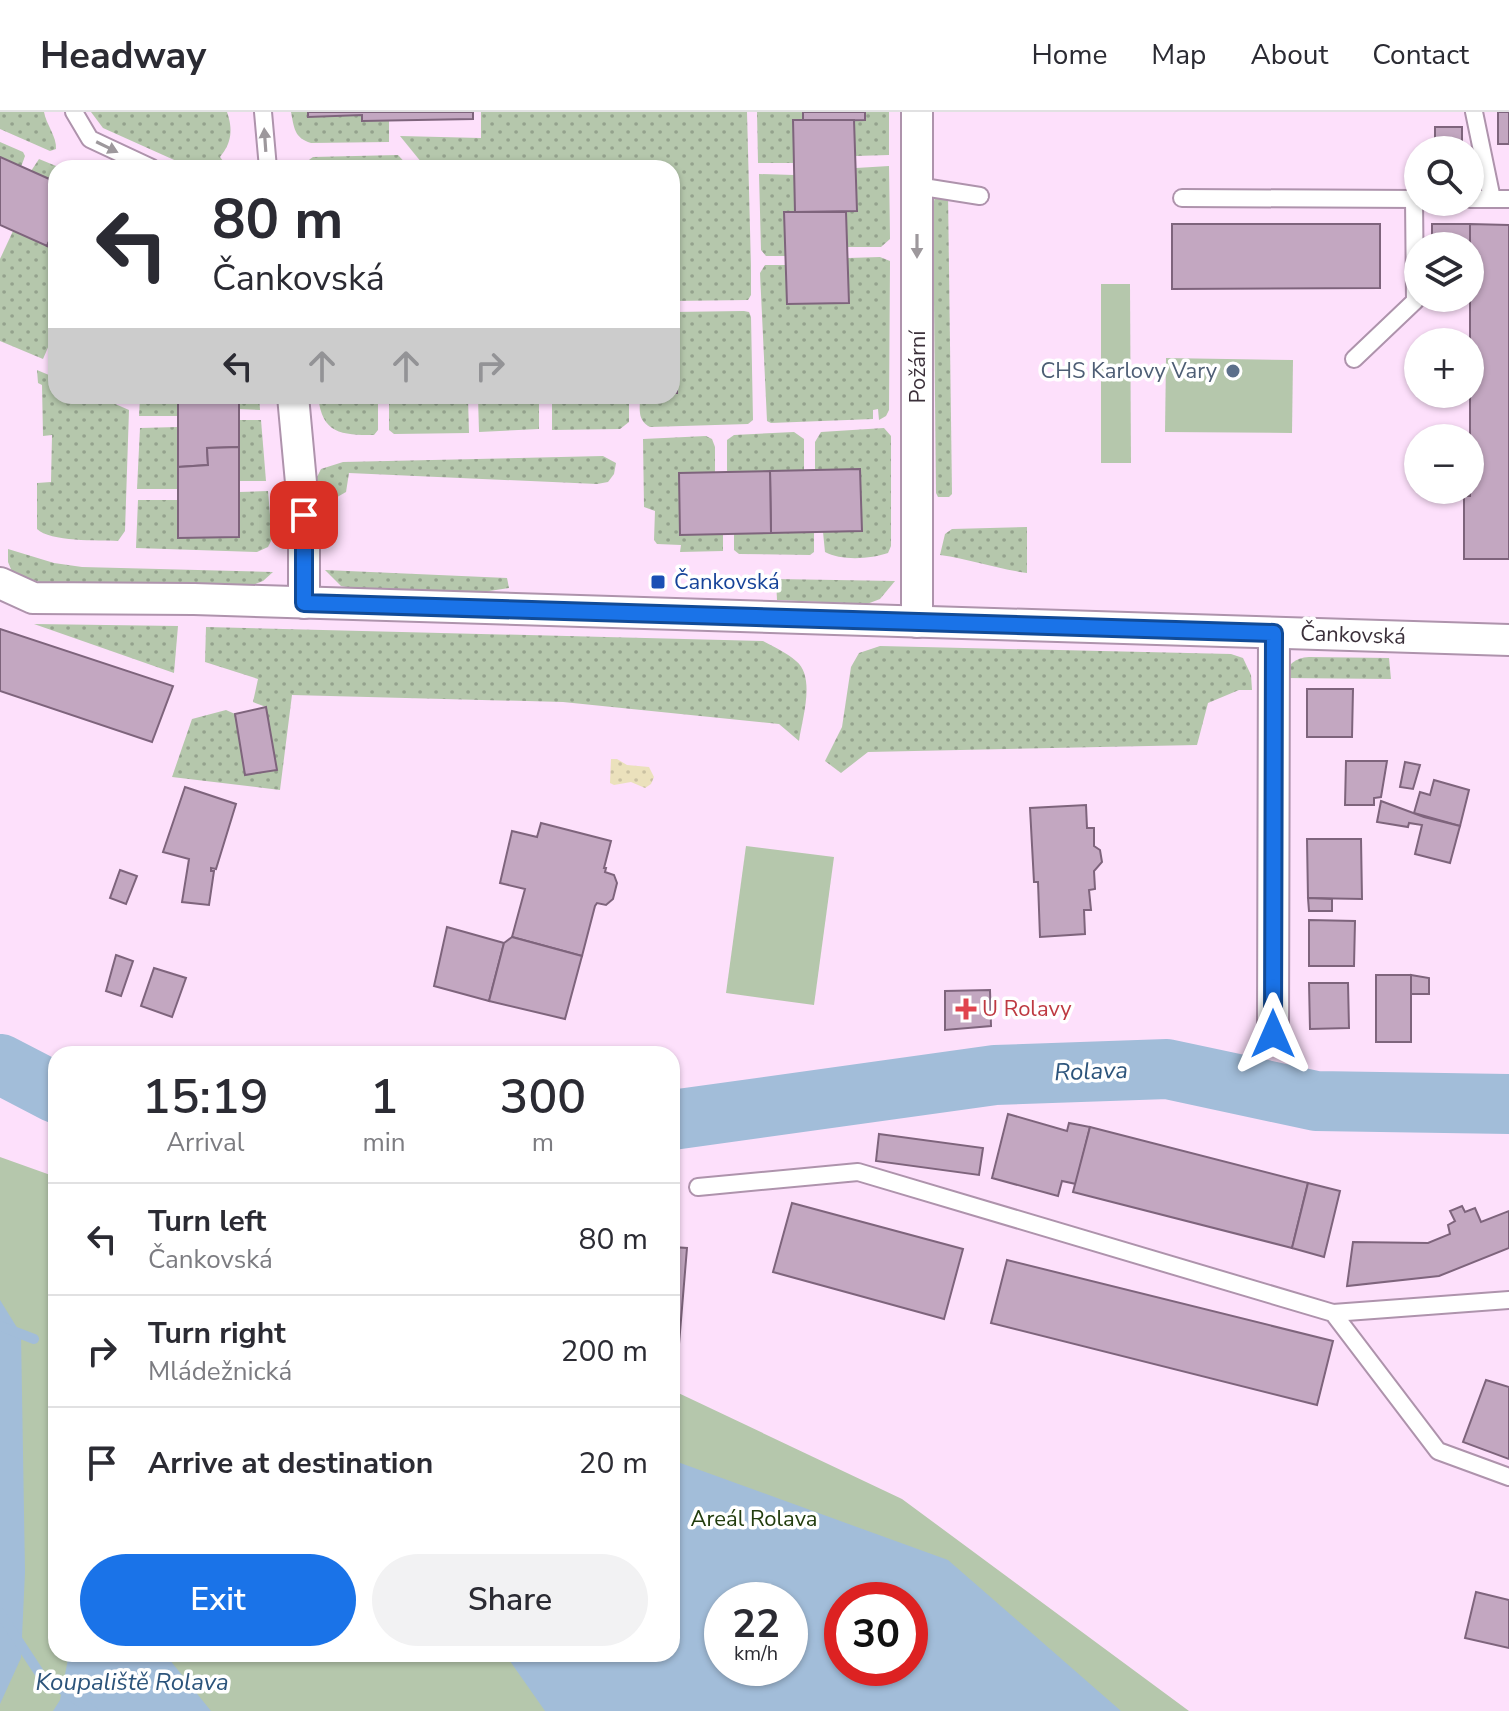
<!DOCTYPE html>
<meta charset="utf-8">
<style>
body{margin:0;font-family:"Nunito Sans",sans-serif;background:#f2f2f3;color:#2b2b33;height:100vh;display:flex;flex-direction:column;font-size:30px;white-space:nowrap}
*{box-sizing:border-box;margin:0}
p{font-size:26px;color:#7c7c81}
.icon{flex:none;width:44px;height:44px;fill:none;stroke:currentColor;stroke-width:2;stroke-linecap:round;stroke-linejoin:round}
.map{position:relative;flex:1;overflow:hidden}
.drawer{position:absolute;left:48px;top:934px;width:632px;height:616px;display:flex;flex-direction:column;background:#fff;border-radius:24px;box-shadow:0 2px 6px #0004}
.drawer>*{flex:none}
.hud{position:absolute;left:48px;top:48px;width:632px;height:244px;border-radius:24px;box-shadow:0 2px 6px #0004;background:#fff;color:#2b2b33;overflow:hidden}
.buttons{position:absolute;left:1404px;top:24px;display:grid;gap:16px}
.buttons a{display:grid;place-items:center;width:80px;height:80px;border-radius:50%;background:#fff;box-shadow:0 2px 6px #0004;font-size:40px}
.speed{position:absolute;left:704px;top:1470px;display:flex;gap:16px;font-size:40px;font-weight:700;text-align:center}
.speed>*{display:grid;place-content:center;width:104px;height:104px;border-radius:50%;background:#fff;box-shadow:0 2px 6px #0004;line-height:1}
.speed small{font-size:20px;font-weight:400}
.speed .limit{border:12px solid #d22;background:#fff;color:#111}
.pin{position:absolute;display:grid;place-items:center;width:68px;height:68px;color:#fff;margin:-34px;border-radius:16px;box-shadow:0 4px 12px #0006}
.me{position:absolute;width:88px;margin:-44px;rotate:0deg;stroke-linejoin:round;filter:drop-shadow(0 0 6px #0008)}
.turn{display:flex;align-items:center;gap:28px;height:168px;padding:0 32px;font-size:36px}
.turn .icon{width:104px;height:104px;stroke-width:2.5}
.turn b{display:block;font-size:56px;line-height:68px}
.lanes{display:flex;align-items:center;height:76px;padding:0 32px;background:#0003;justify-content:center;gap:40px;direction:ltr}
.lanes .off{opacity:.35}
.eta{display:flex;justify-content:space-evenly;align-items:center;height:136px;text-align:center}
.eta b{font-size:48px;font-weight:600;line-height:56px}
.action{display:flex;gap:16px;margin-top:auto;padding:16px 32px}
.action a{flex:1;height:92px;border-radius:48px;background:#1a73e8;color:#fff;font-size:32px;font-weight:600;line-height:92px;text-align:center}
.action a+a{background:#f2f2f3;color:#2b2b33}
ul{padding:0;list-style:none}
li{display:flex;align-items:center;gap:24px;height:112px;padding:0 32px;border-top:2px solid #e1e1e2}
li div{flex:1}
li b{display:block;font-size:30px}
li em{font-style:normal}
header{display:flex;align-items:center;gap:48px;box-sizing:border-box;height:112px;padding:0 40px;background:#fff;border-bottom:2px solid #e1e1e2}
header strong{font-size:38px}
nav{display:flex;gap:44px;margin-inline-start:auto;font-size:28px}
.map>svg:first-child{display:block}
</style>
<header>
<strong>Headway</strong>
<nav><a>Home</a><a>Map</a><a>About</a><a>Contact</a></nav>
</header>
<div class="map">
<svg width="1509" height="1599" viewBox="0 0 1509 1599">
<defs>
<pattern id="grass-dots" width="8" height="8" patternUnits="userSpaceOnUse" patternTransform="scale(2)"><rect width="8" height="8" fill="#b5c7ac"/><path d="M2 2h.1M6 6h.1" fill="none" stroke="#94a28d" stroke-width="1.8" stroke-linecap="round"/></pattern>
<pattern id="sand-dots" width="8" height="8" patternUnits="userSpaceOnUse" patternTransform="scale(2)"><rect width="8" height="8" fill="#ebe1bc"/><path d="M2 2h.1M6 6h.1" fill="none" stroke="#cac1a2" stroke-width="1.8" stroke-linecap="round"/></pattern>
</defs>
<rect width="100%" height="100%" fill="#fde0fb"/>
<g fill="url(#grass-dots)">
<path d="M0 0H44C46 12 57 25 56 37L50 39 0 17Z"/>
<path d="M91 0H227C233 17 232 31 220 45L227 54 192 56 103 16Z"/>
<path d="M291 0H308L309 5 362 3 363 9H389V30L311 31C294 26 294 15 291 0Z"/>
<path d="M481 0H747L751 155V183L748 188 672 189V56H426L400 24 481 26Z"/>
<path d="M757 0H803V9H793L794 51H758Z"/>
<path d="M865 0H889V43L855 44 854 8H865Z"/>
<path d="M0 30 23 40 25 44 21 55 0 45Z"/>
<path d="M398 43 410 56H298L313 45Z"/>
<path d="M39 47 61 56H56V70L31 59Z"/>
<path d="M889 54 890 127 881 135H847L846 100 857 99 856 56Z"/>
<path d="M759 62 794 63 795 100H785L786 144H766L761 138Z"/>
<path d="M948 81 952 382 949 385H938L936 381 933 95 935 84Z"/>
<path d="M13 119 56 138V217L43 247 0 229V147Z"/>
<path d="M880 145 890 149 889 298 886 304 879 308 878 297 873 298V307L771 311 767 309 760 161 765 153H786L788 192 848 191V146Z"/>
<path d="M744 199 749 200 751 205 753 308 748 312 650 315C637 308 640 297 640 284H672V282L677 281 676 220H672V200Z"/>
<path d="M37 258 56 266V284H97L129 298 125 419 118 429C98 428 50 430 37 417V371L51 370 52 323 43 324 42 273 38 271Z"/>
<path d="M140 284H178V304H139Z"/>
<path d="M239 284H259L260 298 239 297Z"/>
<path d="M318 284H335V288L378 287V318L374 323C341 323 322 322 318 284Z"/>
<path d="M539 284V317L479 320 478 285Z"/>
<path d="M552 284H629V310L620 317 552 318Z"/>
<path d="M468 286 469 321 394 322 389 318V287Z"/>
<path d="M239 308H261L266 369H239Z"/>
<path d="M178 315V377H137L140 316Z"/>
<path d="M884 316 891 324V434L888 441C871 447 841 449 825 440L823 420 862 419 860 357 815 358V330L821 320Z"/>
<path d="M794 320 804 327V358L727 360V328L734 323Z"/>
<path d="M706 324 712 327 715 335V360L680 361 723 422V439L680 440 681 433 657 432 654 428 655 399 644 395 643 327Z"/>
<path d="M603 344 616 351 614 362 608 370 597 372 349 361 346 380 332 388 320 379 315 369 321 357 343 350Z"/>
<path d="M268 379 272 427 268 435 257 440 136 436 138 388H178V426L238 425 239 380Z"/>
<path d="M1027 415V461C997 457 970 447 940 443L945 422 952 417Z"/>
<path d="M814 420V440L810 443 739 442 734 438V421Z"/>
<path d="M8 437 54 451 82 455 273 460 263 469 248 475 43 471 13 462 8 450Z"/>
<path d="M325 458 507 466 509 476 463 483 356 477 341 474Z"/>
<path d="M776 467 895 469 880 487 867 492 777 488Z"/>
<path d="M34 512 178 514 174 561Z"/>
<path d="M206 515 763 529C774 535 787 541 796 549 816 565 802 607 799 629L779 612 563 590 292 583 280 678 172 665 192 607 226 598 235 602 245 663 277 657 266 595 253 590 258 567 205 550Z"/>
<path d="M880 534 1231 542 1243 546 1251 563 1252 578H1239L1208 591 1197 633 868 640 841 661 825 649 842 615 851 555 859 541Z"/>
<path d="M1309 545 1389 546 1391 567 1284 566C1287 552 1295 546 1309 545Z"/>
</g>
<path fill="url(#sand-dots)" d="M611 647H617L627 653 649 655 654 665 651 672 645 676 631 670 614 673 610 671Z"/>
<g fill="#b5c7ac" fill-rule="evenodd">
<path d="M1101 172H1130L1131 351H1101Z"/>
<path d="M1166 246 1293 248 1292 321 1165 320Z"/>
<path d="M746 734 834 745 814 893 726 881Z"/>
<path d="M0 1045 56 1065V1542H672V1278L902 1387 1189 1599H0ZM722 1488H790V1556H722ZM842 1488H910V1556H842Z"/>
</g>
<g fill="#a2bdd9" fill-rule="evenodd">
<path d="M0 1188 21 1222 25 1460 21 1546 0 1592Z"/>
<path d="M672 1348 948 1448 1121 1599H545L505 1542H672ZM722 1488H790V1556H722ZM842 1488H910V1556H842Z"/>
<path d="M69 1542H165L211 1599H53L60 1588Z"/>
</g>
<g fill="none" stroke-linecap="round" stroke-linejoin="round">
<g stroke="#a2bdd9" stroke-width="10">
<path d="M0 1214 34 1227"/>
<path d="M0 1501 40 1562 93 1599"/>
</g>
<g stroke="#a2bdd9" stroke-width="60">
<path d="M0 952 56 981"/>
<path d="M672 1008 995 963 1167 957 1316 989 1509 992"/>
</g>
</g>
<g fill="#c3a7c1" stroke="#7e647c" stroke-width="2">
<path d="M308 0H473V7L362 9V3L308 5Z"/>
<path d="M803 0H865V8L803 9Z"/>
<rect x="1498" y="0" width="11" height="32"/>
<path d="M793 8H854L857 99 795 100Z"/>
<rect x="1435" y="15" width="27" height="23"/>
<path d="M0 45 56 70V114L47 134 0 113Z"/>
<path d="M784 100H846L849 191 787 192Z"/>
<path d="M1172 112H1380V176L1172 177Z"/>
<path d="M1432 112H1470V142V134H1432Z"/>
<path d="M1470 112 1509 113V447H1464V384H1470Z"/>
<path d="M56 114V138L47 134Z"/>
<path d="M672 220H676L677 281H672Z"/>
<path d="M178 284H239V335L207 336 208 353 178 355Z"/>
<path d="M335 284H426V286L335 288Z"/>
<path d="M426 284H515V285L426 286Z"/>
<path d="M239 335V425L178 426V355L208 353 207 336Z"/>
<path d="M860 357 862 419 771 421 770 359Z"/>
<path d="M770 359 771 421 680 423 679 361Z"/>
<path d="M0 517 173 574 152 630 0 579Z"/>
<path d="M1307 577H1353L1352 625H1307Z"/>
<path d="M266 595 277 658 245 663 235 602Z"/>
<path d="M1346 649H1387L1381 685 1374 686V693H1345Z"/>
<path d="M1405 650 1420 653 1413 677 1400 675Z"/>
<path d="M1434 668 1469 678 1460 714 1414 701 1420 680 1430 683Z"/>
<path d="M185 675 236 692 216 757 211 756V759H214L209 793 182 790 189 747 163 740Z"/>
<path d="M1381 689 1424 705 1460 714 1450 751 1415 742 1422 713 1409 711 1408 715 1377 710Z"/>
<path d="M1086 693 1087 716H1094V734L1100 738 1102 750 1094 759 1095 777 1089 778 1091 798H1084L1085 822 1040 825 1038 770H1034L1030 696Z"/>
<path d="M541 711 611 729 604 756H606L605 760 614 763 617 771 613 787 606 793 597 791 595 794 582 844 512 825 525 777 500 771 512 719 537 725Z"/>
<path d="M1307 727H1361L1362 787 1308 786Z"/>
<path d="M120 758 137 764 126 792 110 786Z"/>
<path d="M1308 786 1332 787V799H1309Z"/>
<path d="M1309 808 1355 809 1354 854H1309Z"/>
<path d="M447 815 504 831 489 889 434 874Z"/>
<path d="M512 825 582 844 565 907 489 889 504 831Z"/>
<path d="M116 843 133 849 121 884 106 879Z"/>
<path d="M154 856 186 866 172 905 141 894Z"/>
<rect x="1376" y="863" width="35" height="67"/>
<path d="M1411 863 1429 866V882H1411Z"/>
<path d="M1309 871H1348L1349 916 1310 917Z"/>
<path d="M990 878 991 914 945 918V879Z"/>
<path d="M1008 1002 1067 1019 1069 1011 1090 1015 1076 1072 1062 1069 1058 1084 992 1066Z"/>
<path d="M1090 1015 1308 1071 1292 1136 1073 1080Z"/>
<path d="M879 1022 983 1036 979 1063 876 1049Z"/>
<path d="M1308 1071 1340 1079 1324 1145 1292 1136Z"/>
<path d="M792 1091 963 1137 944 1207 773 1160Z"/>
<path d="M1462 1094 1465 1100 1475 1096 1481 1110 1509 1099V1136L1439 1164 1347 1174 1353 1130 1428 1131 1450 1122 1448 1113 1455 1109 1450 1099Z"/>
<path d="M672 1135 687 1136 679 1232H672Z"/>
<path d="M1007 1148 1333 1229 1317 1293 991 1211Z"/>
<path d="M1486 1268 1509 1275V1347L1463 1330Z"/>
<path d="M1476 1480 1509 1488V1536L1465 1526Z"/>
</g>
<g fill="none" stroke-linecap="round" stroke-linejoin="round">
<g stroke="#ae93ac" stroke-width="20">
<g id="service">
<path d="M74 0 90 27 152 56"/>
<path d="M263 0 268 56"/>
<path d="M1474 0 1492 87"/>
<path d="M917 74 980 84"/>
<path d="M1182 86 1418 87"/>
<path d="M1470 87H1509"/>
<path d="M1354 247 1415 189 1414 87"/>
<path d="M698 1075 858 1060 1333 1201 1438 1339 1509 1365"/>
<path d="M1333 1201 1509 1188"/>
</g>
</g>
<g stroke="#ae93ac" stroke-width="34">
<g id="minor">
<path d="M917 0V510"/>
<path d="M293 284 304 403V491"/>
<path d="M0 471 33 486 194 487 1509 528"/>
<path d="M1273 922 1274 521"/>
</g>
</g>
<use href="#service" stroke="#fff" stroke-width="16"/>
<use href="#minor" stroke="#fff" stroke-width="30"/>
</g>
<defs><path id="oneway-solid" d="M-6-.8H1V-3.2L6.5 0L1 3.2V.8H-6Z" transform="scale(2)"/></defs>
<g fill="#9d989c">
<use href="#oneway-solid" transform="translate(265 28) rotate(-94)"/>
<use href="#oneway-solid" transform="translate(107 35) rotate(26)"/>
<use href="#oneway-solid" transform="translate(917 134) rotate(90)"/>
</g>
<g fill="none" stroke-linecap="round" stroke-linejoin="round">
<g stroke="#114b97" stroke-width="20">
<path id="route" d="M304 403V491L1274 521 1273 922"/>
</g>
<use href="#route" stroke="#1a73e8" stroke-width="14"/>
</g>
<circle fill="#5c6f8a" stroke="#fff" stroke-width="3" cx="1233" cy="259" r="8"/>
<rect fill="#1a4fb4" stroke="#fff" stroke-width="3" x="650" y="462" width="16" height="16" rx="4"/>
<path fill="#e0444e" stroke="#fff" stroke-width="3" d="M962 885h8v8h8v8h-8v8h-8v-8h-8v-8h8z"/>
<g text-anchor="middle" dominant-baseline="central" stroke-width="7" stroke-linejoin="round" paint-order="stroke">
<g font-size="22" fill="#3b303a" stroke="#fff">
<text transform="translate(918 255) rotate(-90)">Požární</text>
<text transform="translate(1353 523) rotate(2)">Čankovská</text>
</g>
<g font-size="22" fill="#4e5e75" stroke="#fff" text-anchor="end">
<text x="1217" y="259">CHS Karlovy Vary</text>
</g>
<g font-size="22" fill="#164399" stroke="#fff" text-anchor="start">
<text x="674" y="470">Čankovská</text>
</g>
<g font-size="22" fill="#be3a42" stroke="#fff" text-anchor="start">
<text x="982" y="897">U Rolavy</text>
</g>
<g font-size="22" fill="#223d0e" stroke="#fff">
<text x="754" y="1407">Areál Rolava</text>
</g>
<g font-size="24" font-style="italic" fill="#2c547b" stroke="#fff">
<text transform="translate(1091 959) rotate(-2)">Rolava</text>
<text x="132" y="1570">Koupaliště Rolava</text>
</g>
</g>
</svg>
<div class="buttons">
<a><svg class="icon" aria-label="search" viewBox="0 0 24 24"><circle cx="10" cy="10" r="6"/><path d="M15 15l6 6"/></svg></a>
<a><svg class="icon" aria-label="layers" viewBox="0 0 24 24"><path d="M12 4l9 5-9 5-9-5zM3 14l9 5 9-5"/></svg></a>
<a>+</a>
<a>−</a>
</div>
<div class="speed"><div>22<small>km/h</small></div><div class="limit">30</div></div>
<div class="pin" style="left:304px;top:403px;background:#d93025"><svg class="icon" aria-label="arrive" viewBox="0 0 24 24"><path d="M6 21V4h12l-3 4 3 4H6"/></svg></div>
<svg class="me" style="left:1273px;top:922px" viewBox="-20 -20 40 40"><path d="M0-17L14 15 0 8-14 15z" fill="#1a73e8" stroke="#fff" stroke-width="4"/></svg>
<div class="hud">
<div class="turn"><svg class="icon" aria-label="left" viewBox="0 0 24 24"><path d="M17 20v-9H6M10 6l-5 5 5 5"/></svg><div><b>80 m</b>Čankovská</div></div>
<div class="lanes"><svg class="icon" aria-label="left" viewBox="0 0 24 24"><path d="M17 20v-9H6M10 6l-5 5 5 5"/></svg><svg class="icon off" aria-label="ahead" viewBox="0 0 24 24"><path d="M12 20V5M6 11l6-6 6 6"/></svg><svg class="icon off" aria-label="ahead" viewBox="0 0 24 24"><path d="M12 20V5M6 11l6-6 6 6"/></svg><svg class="icon off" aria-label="right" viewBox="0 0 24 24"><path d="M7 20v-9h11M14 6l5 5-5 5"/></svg></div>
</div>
<section class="drawer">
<div class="eta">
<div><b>15:19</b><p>Arrival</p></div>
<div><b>1</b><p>min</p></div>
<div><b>300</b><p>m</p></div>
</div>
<ul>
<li><svg class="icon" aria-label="left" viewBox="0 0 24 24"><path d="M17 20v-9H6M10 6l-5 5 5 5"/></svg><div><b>Turn left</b><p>Čankovská</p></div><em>80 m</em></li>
<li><svg class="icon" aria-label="right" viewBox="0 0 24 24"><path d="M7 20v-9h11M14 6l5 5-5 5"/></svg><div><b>Turn right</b><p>Mládežnická</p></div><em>200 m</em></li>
<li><svg class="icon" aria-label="arrive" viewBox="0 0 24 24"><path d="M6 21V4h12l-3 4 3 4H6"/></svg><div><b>Arrive at destination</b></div><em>20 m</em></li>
</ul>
<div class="action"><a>Exit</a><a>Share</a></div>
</section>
</div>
